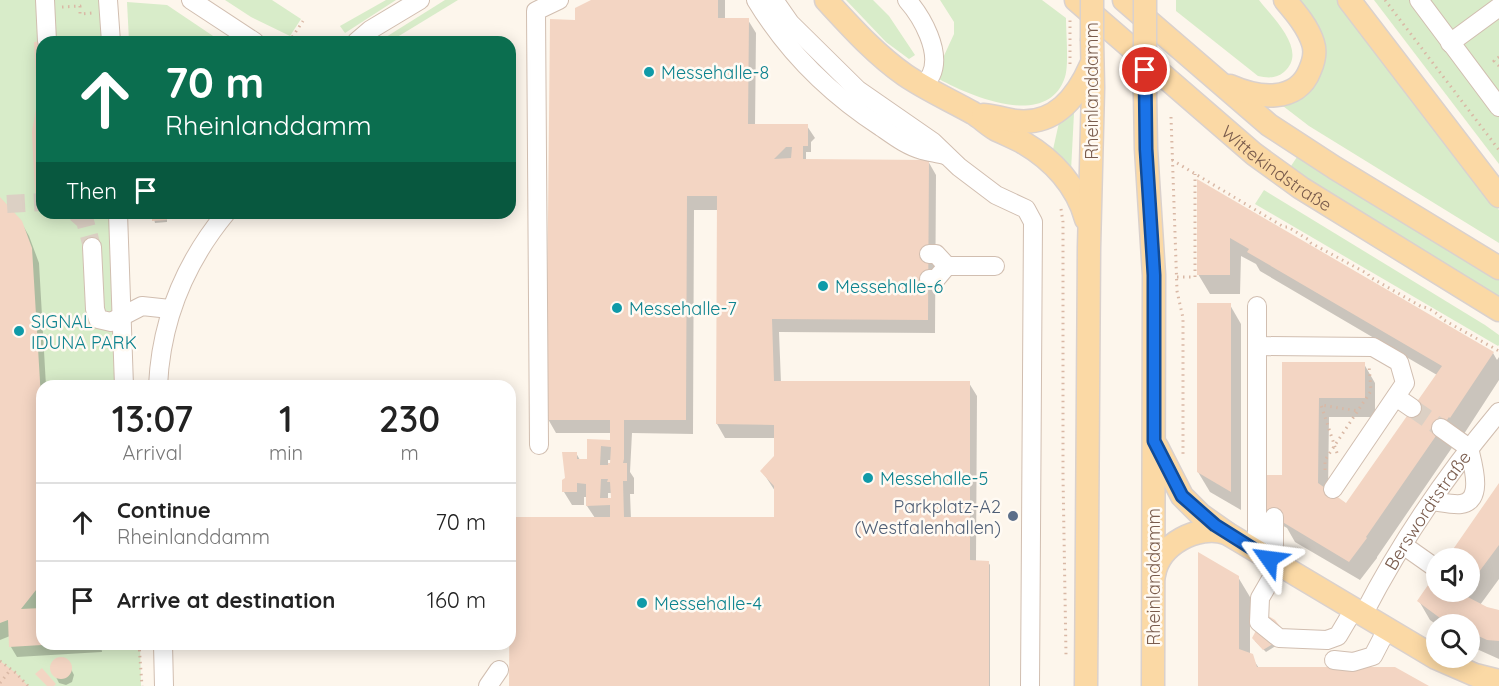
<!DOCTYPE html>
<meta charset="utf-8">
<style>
body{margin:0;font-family:Quicksand,sans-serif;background:#f2f2f2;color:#222;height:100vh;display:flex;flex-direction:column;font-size:22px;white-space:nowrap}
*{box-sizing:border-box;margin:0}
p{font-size:20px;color:#767676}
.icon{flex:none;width:33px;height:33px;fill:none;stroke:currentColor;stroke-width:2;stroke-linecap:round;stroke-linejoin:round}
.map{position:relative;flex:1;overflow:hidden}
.drawer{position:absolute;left:36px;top:380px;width:480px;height:270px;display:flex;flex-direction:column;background:#fff;border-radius:18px;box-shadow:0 3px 15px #0003}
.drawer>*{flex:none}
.hud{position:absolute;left:36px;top:36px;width:480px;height:183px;border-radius:18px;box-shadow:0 3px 15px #0003;background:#0b6e4f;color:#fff;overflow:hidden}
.tools{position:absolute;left:1426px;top:548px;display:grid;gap:12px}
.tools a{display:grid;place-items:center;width:54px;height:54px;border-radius:50%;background:#fff;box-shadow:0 3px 15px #0003;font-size:30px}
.pin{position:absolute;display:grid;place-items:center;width:51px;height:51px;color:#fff;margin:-26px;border:3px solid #fff;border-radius:50%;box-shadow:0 2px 6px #0007}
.me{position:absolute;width:66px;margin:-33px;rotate:301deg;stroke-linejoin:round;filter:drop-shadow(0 0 4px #0008)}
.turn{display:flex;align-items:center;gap:21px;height:126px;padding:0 30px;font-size:27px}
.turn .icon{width:78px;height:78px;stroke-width:2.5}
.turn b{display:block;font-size:42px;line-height:51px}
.then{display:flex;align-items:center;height:57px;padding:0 30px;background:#0003;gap:12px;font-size:22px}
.eta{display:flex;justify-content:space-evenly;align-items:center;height:102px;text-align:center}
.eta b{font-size:36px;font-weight:600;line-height:42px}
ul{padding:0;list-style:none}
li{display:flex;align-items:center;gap:18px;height:78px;padding:0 30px;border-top:2px solid #e0e0e0}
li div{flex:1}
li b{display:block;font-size:22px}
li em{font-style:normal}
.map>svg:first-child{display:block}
</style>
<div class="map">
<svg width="1499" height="686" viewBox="0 0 1499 686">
<rect width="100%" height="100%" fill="#fdf6ec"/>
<g fill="#d8ecc9">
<path d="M0 0H108L110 42H42V213H119L127 385 42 386V644H140L141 686H0Z"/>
<path d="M225 0H272L301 19 290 36 251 17Z"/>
<path d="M386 0H396L345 33 340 26Z"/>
<path d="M445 0H458L389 42H378Z"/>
<path d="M846 0H873L889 16 915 55 909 59 886 42Z"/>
<path d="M940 0H1042L1066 18C1066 32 1069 65 1065 77 1048 130 970 96 939 79L942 60 954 34V22Z"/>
<path d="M1176 0H1259C1272 17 1309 51 1284 72 1276 79 1267 78 1258 76L1176 11Z"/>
<path d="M1297 0H1341L1499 210V243L1309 126 1283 106 1294 102 1311 88Z"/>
<path d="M1374 0H1499V164Z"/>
<path d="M127 2 167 5 222 42 129 41Z"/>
<path d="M1074 111V113L1071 171 1052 154 1060 118Z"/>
<path d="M1297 157 1499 279V298L1289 169Z"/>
<path d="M1264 190 1485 325 1499 335V345L1498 346 1255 204Z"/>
</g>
<g fill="#0003" fill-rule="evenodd">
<path d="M595 0H725V19L748 20 756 33 755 126H807L815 138 811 142V152H806V160L928 161 936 175 935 333 779 332 781 383H969L977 396 976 562H988L990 565V686H510L595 518 587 506 588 497H584V505H572L564 492 576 453 580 460 588 461V441H612V433H556L548 419 576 21ZM694 210H719L717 424 725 438H775V457L762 471 775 491 776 519H631L630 494H634V478L630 472 632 433 693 434ZM608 460H612V464H608ZM608 493H612V499H608Z"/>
<path d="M42 43V202L36 192Z"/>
<path d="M1199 182 1493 353 1497 360 1499 357V380L1462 437 1460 436 1377 557V558L1360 580 1295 542 1287 528 1271 519 1284 481V364H1364L1375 383V417H1329L1328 492 1346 505 1437 375 1260 271 1256 264 1241 256 1240 294H1210L1198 274Z"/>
<path d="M0 198 21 222 29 236 39 263 46 386H42V606L39 610H42V644H101L102 652 17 657 11 647 10 636 0 640Z"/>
<path d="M141 213H167V222L155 223 153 215H142Z"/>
<path d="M1230 305 1241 324V510L1210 492 1198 472Z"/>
<path d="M1499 486V579L1480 605 1499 612V659L1470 646V624L1437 625 1430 620 1419 601 1437 591H1470V558H1449Z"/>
<path d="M1238 577 1250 597V655L1259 668 1426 686H1199Z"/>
<path d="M1287 639 1266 652 1255 641Z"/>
<path d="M60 659 67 661 74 675 72 682 66 685 59 683 52 669 54 662Z"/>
</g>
<g fill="#f3d5c3" fill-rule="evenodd">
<path d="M591 0H718V18H749L748 124H808V146H803V159L929 160 928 320 772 319 774 381H970V560L989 561V686H509L510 517H610V505L586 506V484L577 483V492H562V480L565 478 562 452H577V459H587V439L610 440V420H546L550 19 575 20V8ZM786 147H792L791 158 774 159ZM687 196H717L716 424 774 425V456L760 471 774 486V517H624L623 481H627V463H623L624 459V420H686ZM601 446 611 447 610 463H608V465H600ZM601 479H608L607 482H610L611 498H600Z"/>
<path d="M42 41V192L35 193 32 132 37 102 34 42Z"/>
<path d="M1197 179 1494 352 1450 418 1449 417 1366 537 1367 538 1349 562 1266 512V475H1282V362H1365V398H1319L1318 483 1346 503 1442 366 1247 252 1249 249 1230 238V275H1197Z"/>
<path d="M0 197 22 221 32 248 42 415V578L40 585 21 609 42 608V645L9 647 8 620 0 623Z"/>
<path d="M152 213H166L167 220 152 221Z"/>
<path d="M1197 303H1231V492L1197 472Z"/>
<path d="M1499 483V545L1470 584V558H1447Z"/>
<path d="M1198 552 1239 576V649L1253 654 1257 667H1395L1429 686H1198Z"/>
<path d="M1437 572V591H1465L1462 594 1487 607 1499 610V641L1487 640 1470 632V624H1452L1444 621 1417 601Z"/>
<path d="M1265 614 1275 620 1287 635 1263 650 1252 638Z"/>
<circle cx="61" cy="668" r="11"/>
<path d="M0 661 16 673 28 686H0Z"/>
<path d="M42 668 56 684 54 686H47L35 674Z"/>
</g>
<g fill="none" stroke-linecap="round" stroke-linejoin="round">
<g stroke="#dcd0c4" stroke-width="18" stroke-dasharray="18 9" stroke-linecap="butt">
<path d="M7 204 42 202"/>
<path d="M76 213 85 221 92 247"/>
<path d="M1412 408 1441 428"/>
</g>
<g stroke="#d1beb0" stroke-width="20">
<g id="minor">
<path d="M45 0 47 41"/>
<path d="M108 0 111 42"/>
<path d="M191 0 255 42"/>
<path d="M756 0C788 53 830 94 881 127 894 136 907 146 922 150 929 152 937 153 945 155"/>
<path d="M774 0 790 23 858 90 933 142 959 167 996 195 1026 209 1033 222 1030 686"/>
<path d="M907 0C922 17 942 52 931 75 929 79 925 83 923 87"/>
<path d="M1419 0 1499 107"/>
<path d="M356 42 370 30 420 0"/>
<path d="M1450 43 1499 7"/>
<path d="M118 213 124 386"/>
<path d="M92 247 95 309 98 319 111 322 142 306 170 309"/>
<path d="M929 254H936L947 266H995"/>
<path d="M929 279H936L947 266"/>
<path d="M1257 346 1373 347 1399 362 1405 383 1333 489"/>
<path d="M158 386C161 320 184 264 226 213"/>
<path d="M1396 397 1412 408"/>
<path d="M539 445 536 11 559 0"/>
<path d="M1432 501C1441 502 1452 505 1461 504 1485 501 1472 462 1469 448L1441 428"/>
<path d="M1403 545 1437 569"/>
<path d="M1254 550 1257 536V306"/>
<path d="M1269 559 1274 545V517"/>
<path d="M1279 565 1260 598 1259 622 1279 638 1327 640 1338 636 1354 609"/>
<path id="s1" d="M1363 615C1400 543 1447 474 1499 412"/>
<path d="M163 644 164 686"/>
<path d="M1334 660 1353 662 1373 656 1387 629"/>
<path d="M488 686 499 670"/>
</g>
</g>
<g stroke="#dad1cd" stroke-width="25">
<g id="major">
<path d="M826 0C851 27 875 54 905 75 927 90 950 100 973 113 981 118 987 124 995 129 1005 134 1015 138 1024 143 1053 160 1077 186 1086 219"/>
<path id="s2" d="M1076 0 1254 154 1301 188 1499 310"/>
<path d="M1124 0 1269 125 1335 168 1499 268"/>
<path d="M1349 0 1499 196"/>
<path d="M1230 86C1257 98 1297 104 1310 70 1314 61 1316 52 1313 43 1308 27 1296 13 1285 0"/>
<path d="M1145 94 1146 149 1154 275 1153 686"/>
<path d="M983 115C994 116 1005 119 1015 121 1055 126 1077 97 1091 65"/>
<path d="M1157 447 1182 496 1201 515 1228 534 1436 658 1475 675 1499 681"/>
<path d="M1154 575C1159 544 1198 524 1226 533"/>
<path d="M1086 686 1089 248 1093 88 1092 41"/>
</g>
</g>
<g stroke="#d9b8a5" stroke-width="3" stroke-dasharray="1.5 4.5" stroke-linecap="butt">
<path d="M1385 0 1499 150"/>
<path d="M62 7 80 6V14L92 13"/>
<path d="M289 42 303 21"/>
<path d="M1499 57 1494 61 1499 66"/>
<path d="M1070 64V20"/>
<path d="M1171 117 1177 291 1183 318V455"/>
<path d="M1172 160 1284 227H1288L1309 240 1311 243 1368 274 1370 277 1422 307C1428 307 1439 314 1442 319L1499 351"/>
<path d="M1061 209 1063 222V476L1066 655"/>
<path d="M1177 277H1195V174"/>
<path d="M1337 453 1321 405 1358 411"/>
<path d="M1325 470V460L1371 391 1369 365"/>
<path d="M139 644 142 686"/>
<path d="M0 661 16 673 28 686"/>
<path d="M0 683 11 669"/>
</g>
<use href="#minor" stroke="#fff" stroke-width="18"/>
<use href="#major" stroke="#fbd9a5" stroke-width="22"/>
<g stroke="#dad1cd" stroke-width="25" stroke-linecap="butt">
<g id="major-bridge">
<path d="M1145 0V94"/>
<path d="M1092 41V0"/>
</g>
</g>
<use href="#major-bridge" stroke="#fbd9a5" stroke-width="22"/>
</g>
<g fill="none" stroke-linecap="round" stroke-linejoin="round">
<g stroke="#114b97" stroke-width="15">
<path id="route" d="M1145 70 1146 149 1154 275V441L1182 496 1215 525 1269 559"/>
</g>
<use href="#route" stroke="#1a73e8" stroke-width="10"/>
</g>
<g fill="#0f9aa8" stroke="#fffaf3" stroke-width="2">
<circle cx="649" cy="72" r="6"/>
<circle cx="823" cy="286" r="6"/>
<circle cx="617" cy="308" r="6"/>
<circle cx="19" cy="331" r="6"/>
<circle cx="868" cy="478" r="6"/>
<circle cx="642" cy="603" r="6"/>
</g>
<circle fill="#5c6f8a" stroke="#fffaf3" stroke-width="2" cx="1013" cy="516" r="6"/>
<g text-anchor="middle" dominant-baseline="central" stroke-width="5" stroke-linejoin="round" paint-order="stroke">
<g font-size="18" fill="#0d838f" stroke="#fffaf3" text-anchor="start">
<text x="661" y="72">Messehalle-8</text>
<text x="835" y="286">Messehalle-6</text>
<text x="629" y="308">Messehalle-7</text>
<text x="31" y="321">SIGNAL<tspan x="31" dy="21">IDUNA PARK</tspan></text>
<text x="880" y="478">Messehalle-5</text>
<text x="654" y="603">Messehalle-4</text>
</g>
<g font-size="18" fill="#7a5c4d" stroke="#fffaf3">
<text transform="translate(1091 91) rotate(-90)">Rheinlanddamm</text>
<text stroke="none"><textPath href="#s2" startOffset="262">Wittekindstraße</textPath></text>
<text stroke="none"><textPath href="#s1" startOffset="123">Berswordtstraße</textPath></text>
<text transform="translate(1153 577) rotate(-90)">Rheinlanddamm</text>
</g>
<g font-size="18" fill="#4e5e75" stroke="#fffaf3" text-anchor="end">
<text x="1001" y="506">Parkplatz-A2<tspan x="1001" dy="21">(Westfalenhallen)</tspan></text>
</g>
</g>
</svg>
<div class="tools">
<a><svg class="icon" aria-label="sound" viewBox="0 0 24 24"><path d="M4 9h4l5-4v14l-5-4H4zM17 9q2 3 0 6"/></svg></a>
<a><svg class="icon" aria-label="search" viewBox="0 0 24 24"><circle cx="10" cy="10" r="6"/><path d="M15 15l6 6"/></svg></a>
</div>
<div class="pin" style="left:1145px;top:70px;background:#d93025"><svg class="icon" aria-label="arrive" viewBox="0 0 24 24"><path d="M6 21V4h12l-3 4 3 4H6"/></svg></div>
<svg class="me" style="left:1269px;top:559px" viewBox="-20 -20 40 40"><path d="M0-17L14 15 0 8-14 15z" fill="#1a73e8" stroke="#fff" stroke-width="4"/></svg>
<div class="hud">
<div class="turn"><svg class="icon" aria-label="ahead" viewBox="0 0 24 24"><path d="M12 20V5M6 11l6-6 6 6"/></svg><div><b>70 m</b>Rheinlanddamm</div></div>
<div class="then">Then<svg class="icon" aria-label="arrive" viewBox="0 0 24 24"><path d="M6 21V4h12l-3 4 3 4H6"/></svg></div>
</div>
<section class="drawer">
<div class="eta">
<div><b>13:07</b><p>Arrival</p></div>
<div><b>1</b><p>min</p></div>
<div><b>230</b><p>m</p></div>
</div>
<ul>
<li><svg class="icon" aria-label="ahead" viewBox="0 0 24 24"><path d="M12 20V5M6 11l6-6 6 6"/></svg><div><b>Continue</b><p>Rheinlanddamm</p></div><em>70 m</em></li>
<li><svg class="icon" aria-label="arrive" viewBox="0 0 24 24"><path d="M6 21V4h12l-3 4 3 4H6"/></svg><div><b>Arrive at destination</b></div><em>160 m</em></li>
</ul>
</section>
</div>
